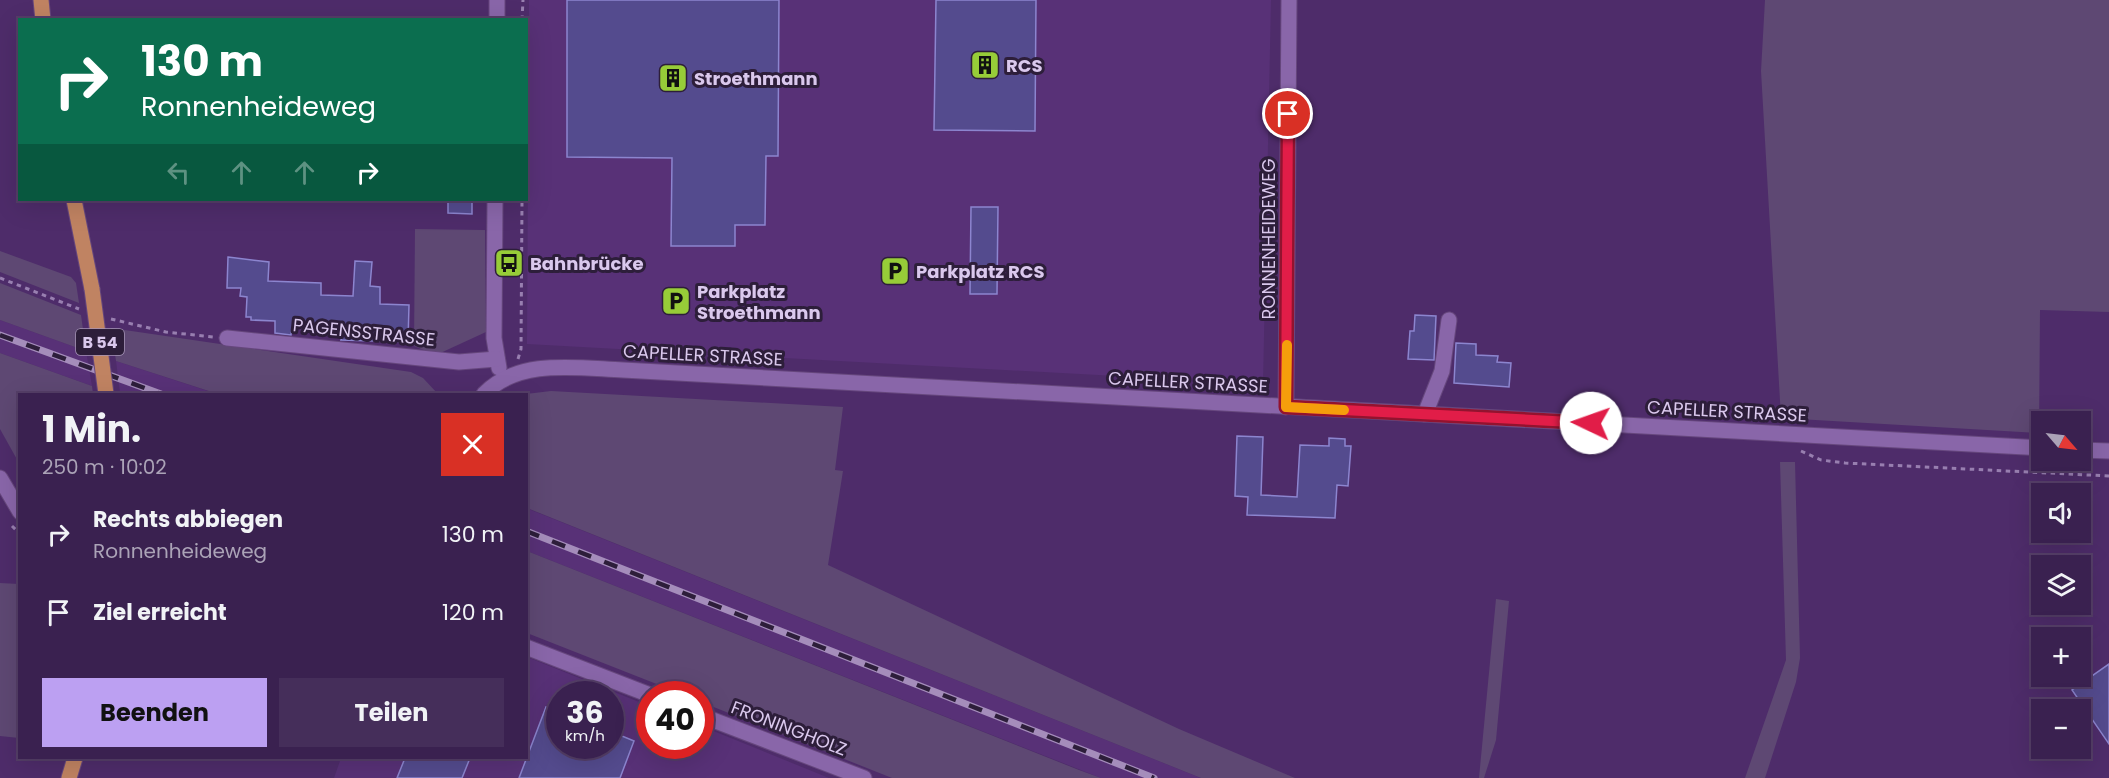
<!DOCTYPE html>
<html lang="de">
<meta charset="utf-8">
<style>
body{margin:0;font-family:Poppins,sans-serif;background:#452e5a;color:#f1f3f6;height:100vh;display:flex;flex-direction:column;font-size:22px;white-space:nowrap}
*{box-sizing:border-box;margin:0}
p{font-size:20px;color:#aba3b7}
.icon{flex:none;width:33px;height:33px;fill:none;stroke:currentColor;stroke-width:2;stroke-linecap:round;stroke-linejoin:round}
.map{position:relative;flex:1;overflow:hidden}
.details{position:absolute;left:18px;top:393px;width:510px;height:366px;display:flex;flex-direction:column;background:#3a2150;border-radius:0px;box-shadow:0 6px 24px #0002,0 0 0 2px #543e67}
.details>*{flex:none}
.banner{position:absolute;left:18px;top:18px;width:510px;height:183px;border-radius:0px;box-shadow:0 6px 24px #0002,0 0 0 2px #543e67;background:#0b6e4f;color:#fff;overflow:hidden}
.needle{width:39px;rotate:118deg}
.controls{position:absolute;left:2031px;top:411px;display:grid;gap:12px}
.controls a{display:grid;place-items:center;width:60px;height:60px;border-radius:0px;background:#3a2150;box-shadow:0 6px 24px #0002,0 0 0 2px #543e67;font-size:30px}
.speed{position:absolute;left:546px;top:681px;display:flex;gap:12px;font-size:30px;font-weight:700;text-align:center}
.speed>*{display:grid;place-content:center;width:78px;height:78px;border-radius:50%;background:#3a2150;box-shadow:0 6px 24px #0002,0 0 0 2px #543e67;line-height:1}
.speed small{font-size:15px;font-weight:400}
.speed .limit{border:9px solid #d22;background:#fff;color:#111}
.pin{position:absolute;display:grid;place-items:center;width:51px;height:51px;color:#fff;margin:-26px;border:3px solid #fff;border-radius:50%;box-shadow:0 2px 6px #0007}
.me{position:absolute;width:66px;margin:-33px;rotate:273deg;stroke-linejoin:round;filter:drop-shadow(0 0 4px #0008)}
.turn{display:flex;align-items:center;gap:21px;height:126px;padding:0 24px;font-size:27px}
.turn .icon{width:78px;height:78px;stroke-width:2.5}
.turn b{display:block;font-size:42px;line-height:51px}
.lanes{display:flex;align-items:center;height:57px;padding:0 24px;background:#0003;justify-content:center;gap:30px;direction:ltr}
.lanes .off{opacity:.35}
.round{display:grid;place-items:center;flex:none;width:63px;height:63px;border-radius:0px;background:#452e5a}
.summary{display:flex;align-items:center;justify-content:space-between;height:102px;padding:0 24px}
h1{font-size:36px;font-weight:700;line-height:45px}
.button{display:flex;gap:12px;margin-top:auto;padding:12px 24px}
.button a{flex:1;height:69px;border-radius:0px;background:#bca0f2;color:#111;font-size:24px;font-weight:700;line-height:69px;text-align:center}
.button a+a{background:#452e5a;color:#f1f3f6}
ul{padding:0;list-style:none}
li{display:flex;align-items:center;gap:18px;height:78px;padding:0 24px}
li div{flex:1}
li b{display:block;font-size:22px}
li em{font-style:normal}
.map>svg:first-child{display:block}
</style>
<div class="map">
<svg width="2109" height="778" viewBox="0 0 2109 778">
<rect width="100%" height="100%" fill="#4e2c6a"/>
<g fill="#583177" fill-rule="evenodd">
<path d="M529 0H1271L1263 384 527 344Z"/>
<path d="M0 320 86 351 92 386 0 353Z"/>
<path d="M116 361 211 392 218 394H125L120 393Z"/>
<path d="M526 508 1201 778H1101L527 551Z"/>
<path d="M527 657 649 706 650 746H700L701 726 829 778H334L341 758H526ZM560 694H610V746H560Z"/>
</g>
<g fill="#5e4873">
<path d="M1765 0H2109V312L2040 310 2039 433 1781 418 1761 71Z"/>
<path d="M415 229 485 230 486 332 436 355 414 346Z"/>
<path d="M0 251 71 277 76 283 79 303 0 272Z"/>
<path d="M0 283 81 315 86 351 0 320Z"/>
<path d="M111 328 411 372 423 378 438 394H218L116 361Z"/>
<path d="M0 353 92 386 93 394H20L19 463 0 429Z"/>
<path d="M551 391 843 407 835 470 843 471 828 565 1179 729 1295 778H1201L527 508 526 394Z"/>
<path d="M1780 462H1795L1800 658 1796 682 1765 778H1745L1786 660Z"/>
<path d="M527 551 1079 770 1101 778H892L701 702 700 694H682L527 633Z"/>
<path d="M0 583 19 584V738L0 736Z"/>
<path d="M1496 599 1509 601 1496 740 1484 778H1479Z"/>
</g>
<g fill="#544b8e" stroke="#8c85cf" stroke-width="1.5">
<path d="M567 0H779L778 156H766L765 225H735V246H671L672 158 567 157Z"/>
<path d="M936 0H1036L1035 131 934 130Z"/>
<path d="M448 200H472V214L448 213Z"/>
<path d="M971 207H998L997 294H970Z"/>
<path d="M228 257 269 262 268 281 321 283V295L353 296 355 261 372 262 370 286 380 287V304L409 305 408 342 341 340 342 337 319 334 320 329 292 328 291 335 275 333V321L251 320V317H246L247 297 240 296 241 288H227Z"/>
<path d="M1415 315 1436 316 1434 360 1408 359 1410 331H1414Z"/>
<path d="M1456 343 1476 344V355L1498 356 1497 362 1511 363 1509 387 1454 383Z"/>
<path d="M1237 436 1263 437 1261 495 1297 497 1300 445 1329 446V438L1345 439V446H1351L1348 486 1337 485 1335 518 1247 515 1248 497 1235 496Z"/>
<path d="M2109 664V744L2072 690Z"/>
<path d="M546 707 560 712V746H610V731L634 741 620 778H519Z"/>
<path d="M405 758H470L462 778H397Z"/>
</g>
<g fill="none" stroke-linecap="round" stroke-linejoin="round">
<g stroke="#66477d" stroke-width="17">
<g id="minor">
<path d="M497 20V0"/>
<path d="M495 200 494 338 499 368"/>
<path d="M227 338 459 362 497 359"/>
<path d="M484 394C519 358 576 368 623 370L2042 448"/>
<path d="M1286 407 1289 0"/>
<path d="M1425 414 1442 371 1449 320"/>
<path d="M2080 450 2109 451"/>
<path d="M0 478 20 512"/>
<path d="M526 647 650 695"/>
<path d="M700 715 864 778"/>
</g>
</g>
<g stroke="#66477d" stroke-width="17">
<g id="major">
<path d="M41 0 43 20"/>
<path d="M74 200 92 289"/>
<path d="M69 778 75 758"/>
</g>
</g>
<g stroke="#987fb0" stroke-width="3" stroke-dasharray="4.5 4.5" stroke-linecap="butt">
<path d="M522 20 523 0"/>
<path d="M0 278 79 309"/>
<path d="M111 319 166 332 213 337"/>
<path d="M518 359 521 349 522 200"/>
<path d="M1801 451 1821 460 1845 463 2109 476"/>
<path d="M12 526 20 534"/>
</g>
<use href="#minor" stroke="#8966a9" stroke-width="15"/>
<use href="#major" stroke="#c08362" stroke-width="15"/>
<g stroke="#a58dbb" stroke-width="7">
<g id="rail">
<path d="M0 335 161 394"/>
<path d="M526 531 1154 778"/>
</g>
</g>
<use href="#rail" stroke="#2d1e3a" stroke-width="4.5" stroke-dasharray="14" stroke-linecap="butt"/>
<g stroke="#66477d" stroke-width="17" stroke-linecap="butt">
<path id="major-bridge" d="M92 289 106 394"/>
</g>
<use href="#major-bridge" stroke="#c08362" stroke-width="15"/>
</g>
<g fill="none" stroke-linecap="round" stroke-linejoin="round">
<g stroke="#92132f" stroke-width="15">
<path id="route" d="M1288 114 1286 407 1591 423"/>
</g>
<use href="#route" stroke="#e11d48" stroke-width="10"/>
<path stroke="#f59e0b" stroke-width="10" d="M1287 345 1286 407 1344 410"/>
</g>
<defs>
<g id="building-square" transform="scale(1.5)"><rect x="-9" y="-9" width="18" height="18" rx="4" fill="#97cc38" stroke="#2d1e3a"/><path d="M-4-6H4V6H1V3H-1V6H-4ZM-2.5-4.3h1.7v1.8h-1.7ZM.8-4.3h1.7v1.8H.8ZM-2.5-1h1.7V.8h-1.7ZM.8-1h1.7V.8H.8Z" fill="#111"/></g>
<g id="bus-square" transform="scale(1.5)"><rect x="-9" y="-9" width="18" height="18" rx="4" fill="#97cc38" stroke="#2d1e3a"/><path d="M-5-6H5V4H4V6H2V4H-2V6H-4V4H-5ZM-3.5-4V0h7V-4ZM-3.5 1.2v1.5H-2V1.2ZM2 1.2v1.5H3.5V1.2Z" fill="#111"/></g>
<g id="parking-square" transform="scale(1.5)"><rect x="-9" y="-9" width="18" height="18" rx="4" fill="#97cc38" stroke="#2d1e3a"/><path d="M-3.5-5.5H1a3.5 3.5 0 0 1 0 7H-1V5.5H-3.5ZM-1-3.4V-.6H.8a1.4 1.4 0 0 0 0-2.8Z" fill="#111"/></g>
</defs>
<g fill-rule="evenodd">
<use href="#building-square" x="985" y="65"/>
<use href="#building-square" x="673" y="78"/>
<use href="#bus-square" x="509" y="263"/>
<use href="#parking-square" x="895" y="271"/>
<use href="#parking-square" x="676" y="301"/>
</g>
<g text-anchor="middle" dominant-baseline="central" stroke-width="6" stroke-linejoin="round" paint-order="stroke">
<rect fill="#2d1e3a" stroke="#a695b7" stroke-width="1.5" x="76" y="329" width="48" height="26" rx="4.5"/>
<g font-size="16" font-weight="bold" fill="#dac8ed">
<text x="100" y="342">B 54</text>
</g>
<g font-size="18" font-weight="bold" fill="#dac8ed" stroke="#2d1e3a" text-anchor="start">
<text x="1006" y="65">RCS</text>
<text x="694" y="78">Stroethmann</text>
<text x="530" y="263">Bahnbrücke</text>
<text x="916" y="271">Parkplatz RCS</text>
<text x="697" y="291">Parkplatz<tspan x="697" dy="21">Stroethmann</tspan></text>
</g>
<g font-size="18" fill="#dac8ed" stroke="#2d1e3a">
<text transform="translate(1268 239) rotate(-90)">RONNENHEIDEWEG</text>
<text transform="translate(364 332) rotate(6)">PAGENSSTRASSE</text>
<text transform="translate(703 355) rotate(3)">CAPELLER STRASSE</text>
<text transform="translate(1188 382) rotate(3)">CAPELLER STRASSE</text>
<text transform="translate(1727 411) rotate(3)">CAPELLER STRASSE</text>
<text transform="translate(789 728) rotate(21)">FRONINGHOLZ</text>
</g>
</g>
</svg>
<div class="controls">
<a><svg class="needle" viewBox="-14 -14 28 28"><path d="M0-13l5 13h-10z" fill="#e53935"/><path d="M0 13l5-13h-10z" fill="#aba3b7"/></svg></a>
<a><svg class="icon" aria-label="sound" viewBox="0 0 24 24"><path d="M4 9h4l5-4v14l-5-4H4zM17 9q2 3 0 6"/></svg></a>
<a><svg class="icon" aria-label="layers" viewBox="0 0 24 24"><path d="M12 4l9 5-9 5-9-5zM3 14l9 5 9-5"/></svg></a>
<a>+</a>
<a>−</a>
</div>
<div class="speed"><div>36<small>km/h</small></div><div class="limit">40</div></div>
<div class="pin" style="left:1288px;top:114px;background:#d93025"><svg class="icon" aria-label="arrive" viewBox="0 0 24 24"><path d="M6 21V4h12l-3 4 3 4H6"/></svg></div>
<svg class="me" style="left:1591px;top:423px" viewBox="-20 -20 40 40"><circle r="19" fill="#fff"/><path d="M0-13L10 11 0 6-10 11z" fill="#e11d48"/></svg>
<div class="banner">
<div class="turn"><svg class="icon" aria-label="right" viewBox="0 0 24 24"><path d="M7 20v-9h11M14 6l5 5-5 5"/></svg><div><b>130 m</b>Ronnenheideweg</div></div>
<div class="lanes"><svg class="icon off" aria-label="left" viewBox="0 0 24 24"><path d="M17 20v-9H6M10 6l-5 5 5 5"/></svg><svg class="icon off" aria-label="ahead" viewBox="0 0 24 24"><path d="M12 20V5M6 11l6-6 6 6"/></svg><svg class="icon off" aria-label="ahead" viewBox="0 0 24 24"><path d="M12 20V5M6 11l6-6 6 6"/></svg><svg class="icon" aria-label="right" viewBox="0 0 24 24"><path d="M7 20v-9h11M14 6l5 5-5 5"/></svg></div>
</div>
<section class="details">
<div class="summary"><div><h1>1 Min.</h1><p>250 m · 10:02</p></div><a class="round" style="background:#d93025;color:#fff"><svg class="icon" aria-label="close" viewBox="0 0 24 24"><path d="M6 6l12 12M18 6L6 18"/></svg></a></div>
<ul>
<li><svg class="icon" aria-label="right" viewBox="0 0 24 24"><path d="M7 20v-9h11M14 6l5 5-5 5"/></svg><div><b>Rechts abbiegen</b><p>Ronnenheideweg</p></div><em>130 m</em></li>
<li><svg class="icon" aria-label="arrive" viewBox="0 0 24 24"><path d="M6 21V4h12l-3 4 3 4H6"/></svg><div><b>Ziel erreicht</b></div><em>120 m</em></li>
</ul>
<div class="button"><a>Beenden</a><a>Teilen</a></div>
</section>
</div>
